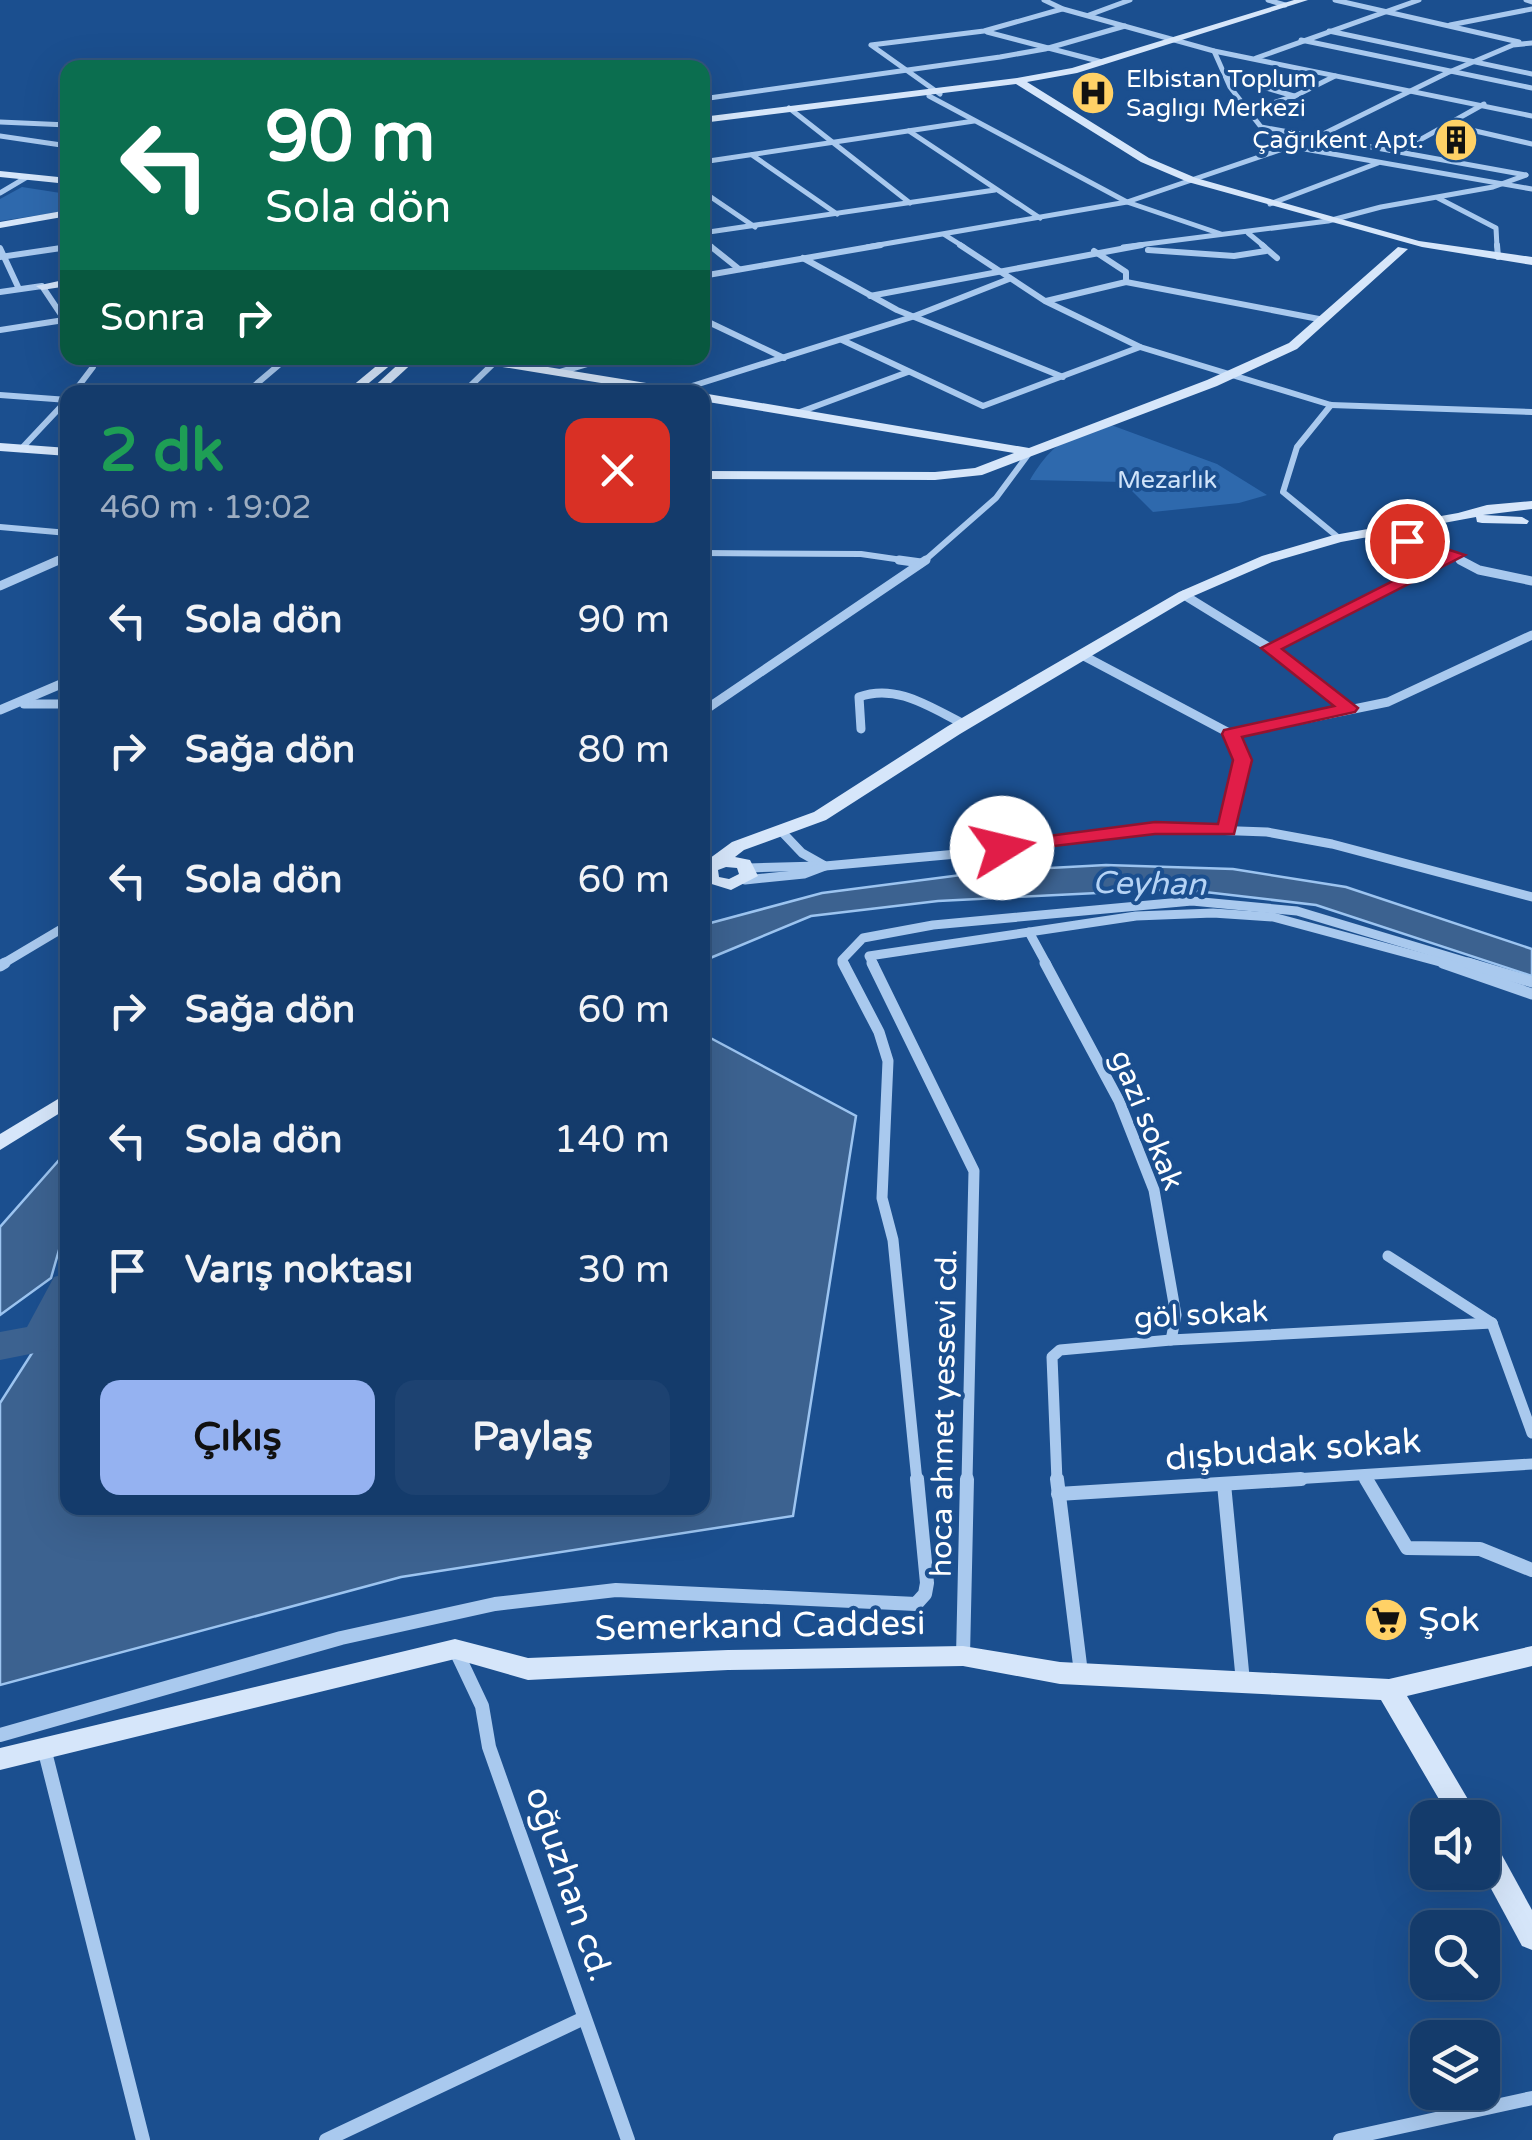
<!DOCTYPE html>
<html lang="tr">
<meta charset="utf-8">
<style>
body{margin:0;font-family:"Varela Round",sans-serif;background:#1d4271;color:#f1f3f6;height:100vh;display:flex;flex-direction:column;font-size:38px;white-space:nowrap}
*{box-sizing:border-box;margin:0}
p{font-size:32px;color:#9dadc1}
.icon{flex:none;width:55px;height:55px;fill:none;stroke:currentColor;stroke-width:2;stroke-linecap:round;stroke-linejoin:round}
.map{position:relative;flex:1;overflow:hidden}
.drawer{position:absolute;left:60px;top:385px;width:650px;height:1130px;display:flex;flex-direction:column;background:#143b6b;border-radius:20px;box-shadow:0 10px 40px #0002,0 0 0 2px #33557e}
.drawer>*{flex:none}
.top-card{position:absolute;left:60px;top:60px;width:650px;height:305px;border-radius:20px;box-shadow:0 10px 40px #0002,0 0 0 2px #33557e;background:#0b6e4f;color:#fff;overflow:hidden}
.buttons{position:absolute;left:1410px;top:1800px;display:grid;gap:20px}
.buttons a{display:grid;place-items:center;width:90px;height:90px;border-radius:20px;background:#143b6b;box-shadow:0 10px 40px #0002,0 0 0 2px #33557e;font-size:50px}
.pin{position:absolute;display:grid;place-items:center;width:85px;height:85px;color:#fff;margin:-42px;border:5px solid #fff;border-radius:50%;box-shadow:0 2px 10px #0007}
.me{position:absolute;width:110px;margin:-55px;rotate:81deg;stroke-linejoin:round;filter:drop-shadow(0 0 8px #0008)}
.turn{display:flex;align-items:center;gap:35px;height:210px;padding:0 40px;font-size:45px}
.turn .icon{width:130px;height:130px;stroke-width:2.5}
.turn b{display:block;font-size:70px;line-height:85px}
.then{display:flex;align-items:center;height:95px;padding:0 40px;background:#0003;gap:20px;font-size:38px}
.round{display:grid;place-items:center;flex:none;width:105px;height:105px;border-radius:20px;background:#1d4271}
.overview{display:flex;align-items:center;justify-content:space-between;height:170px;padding:0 40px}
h1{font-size:60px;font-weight:700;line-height:75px;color:#1e9e55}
.cta{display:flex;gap:20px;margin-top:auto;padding:20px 40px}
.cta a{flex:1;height:115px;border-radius:20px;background:#95b2f1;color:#111;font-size:40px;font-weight:700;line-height:115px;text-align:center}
.cta a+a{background:#1d4271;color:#f1f3f6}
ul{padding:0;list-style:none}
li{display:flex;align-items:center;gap:30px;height:130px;padding:0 40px}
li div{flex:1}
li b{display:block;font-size:38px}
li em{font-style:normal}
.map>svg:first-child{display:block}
</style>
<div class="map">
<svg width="1532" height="2140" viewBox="0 0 1532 2140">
<rect width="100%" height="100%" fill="#1b4f8f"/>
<g fill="#2e69ad">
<path d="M22 187 67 194V211L0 221V199Z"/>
<path d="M1111 425 1217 464 1267 495 1239 503 1153 512 1123 482 1030 480C1055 439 1066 439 1111 425Z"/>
</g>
<g fill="#3c6290" stroke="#9cc4f0" stroke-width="2.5">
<path d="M1106 865 1233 869 1346 887 1532 949V976L1316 905 1179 889 938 901 811 916 703 961V925L822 893 992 871Z"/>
<path d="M703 1034 856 1116 793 1516 401 1577 0 1685V1403L41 1339 67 1324 68 1508H702Z"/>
<path d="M67 1151V1222L51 1278 0 1315V1227Z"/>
</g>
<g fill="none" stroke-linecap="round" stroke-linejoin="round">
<path fill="#3c6290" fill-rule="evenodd" d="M68 1273V1326L55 1349 0 1360V1332L27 1327 54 1277Z"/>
<g stroke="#a9c9ee" stroke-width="5">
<path d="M1044 0 1063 9 1214 51 1532 116"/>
<path d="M1268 0 1285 5"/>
<path d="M1335 0 1519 42"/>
<path d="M1526 0 1532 2"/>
<path d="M1089 15 1130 0"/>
<path d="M1450 25 1532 9"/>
<path d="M1329 31 1532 74"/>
<path d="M987 32 1102 62"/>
<path d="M1301 40 1532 88"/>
<path d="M1214 51 1230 87 1261 127 1526 175"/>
<path d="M1256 58 1419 0"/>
<path d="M1227 77 1294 96"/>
<path d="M940 94 871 45 984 31 1062 9"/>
<path d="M929 96 1127 202 1221 234"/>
<path d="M702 99 1000 57 1045 49 1125 26"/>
<path d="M789 108 910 203"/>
<path d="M1248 111 1295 96 1335 76"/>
<path d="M0 122 68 125"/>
<path d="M1445 124 1532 144"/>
<path d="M909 131 1040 218"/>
<path d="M0 136 68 146"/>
<path d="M1293 147 1532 189"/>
<path d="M1400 151 1484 104"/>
<path d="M752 155 837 214"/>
<path d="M702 162 974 121"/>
<path d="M702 191 755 227"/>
<path d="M0 193 27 177"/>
<path d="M1438 198 1496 228 1497 247"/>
<path d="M1270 204 1378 163"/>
<path d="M702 233 995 190"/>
<path d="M1248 233 1265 247"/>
<path d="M945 235 964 247"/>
<path d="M702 239 712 247"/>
<path d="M867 247 1127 202 1315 138 1447 73 1513 45 1532 43"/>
<path d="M1123 247 1328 221 1381 207 1493 187 1526 175"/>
</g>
<g stroke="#a9c9ee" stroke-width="6">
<path d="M709 245 739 269"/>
<path d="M960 245 1045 301 1140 347 1331 405 1532 412"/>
<path d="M1262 245 1277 258"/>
<path d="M1497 245 1498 257"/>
<path d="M0 248 19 289"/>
<path d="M1148 250 1234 256 1266 251"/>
<path d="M0 257 68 247"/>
<path d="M803 258 897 310 1063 377"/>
<path d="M702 276 881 245"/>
<path d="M1126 282 1324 320"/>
<path d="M0 292 42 286 68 325"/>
<path d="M870 296 1142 245"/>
<path d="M1046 301 1126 282V272L1094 251"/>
<path d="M702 319 784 358"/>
<path d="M0 330 64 320"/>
<path d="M842 340 983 406 1140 347"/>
<path d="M91 364 139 358"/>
<path d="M560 372 607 358"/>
<path d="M74 392 93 367 88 358"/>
<path d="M247 392 287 358"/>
<path d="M464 392 496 361"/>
<path d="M673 392 912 317 1009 279"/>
<path d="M0 395 68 400"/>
<path d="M1331 405 1297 447 1283 492 1339 538"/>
<path d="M800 412 908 372"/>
<path d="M21 449 68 399"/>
<path d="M0 527 68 533"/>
<path d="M1363 534 1436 547 1465 562"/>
<path d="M702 553 861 554 916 562"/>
<path d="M54 562 68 556"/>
<path d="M923 562 996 498 1030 452"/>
<path d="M1442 562 1457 555"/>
</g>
<g stroke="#a9c9ee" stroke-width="9">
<path d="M899 560 921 563"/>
<path d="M1460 560 1479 570 1532 581"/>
<path d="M0 586 59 560"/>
<path d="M1184 595 1270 648 1348 708"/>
<path d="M1270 648 1447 560"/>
<path d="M1082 655 1231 734 1243 760 1227 830"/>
<path d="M24 704H68"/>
<path d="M0 710 68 681"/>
<path d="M702 712 926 560"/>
<path d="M861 729 859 697C897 683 931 708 964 724"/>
<path d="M1231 734 1388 702 1532 635"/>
<path d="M783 833 802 853 825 866 968 853 1155 828 1267 832 1332 844 1532 897"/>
<path d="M748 868 819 866"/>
<path d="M745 880 804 874 825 866"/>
<path d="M1029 932 1047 965"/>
<path d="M1 965 68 925"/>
<path d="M845 965 842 960 863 938 933 925 1192 901 1297 911 1477 965"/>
<path d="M874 965 869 956 1136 916 1213 913 1273 917 1451 965"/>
</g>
<g stroke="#a9c9ee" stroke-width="11">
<path d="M843 963 879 1032 888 1061 882 1198 893 1240 917 1481"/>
<path d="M872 963 974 1171 967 1481"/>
<path d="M1045 963 1119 1101 1154 1190 1176 1315 1171 1340"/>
<path d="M1443 963 1532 994"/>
<path d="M1468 963 1532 982"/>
<path d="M0 966 5 963"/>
<path d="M1388 1256 1492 1323"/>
<path d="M1492 1323 1532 1433"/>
<path d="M1364 1476 1367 1481"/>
<path d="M1057 1481 1052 1357 1060 1350 1171 1340 1492 1323"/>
<path d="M1261 1481 1532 1464"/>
</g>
<g stroke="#a9c9ee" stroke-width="14">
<path d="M1057 1479 1081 1673"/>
<path d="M1366 1479 1407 1548 1480 1549 1532 1570"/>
<path d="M1224 1484 1243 1682"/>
<path d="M1058 1494 1301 1479"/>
<path d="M456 1651 482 1706 489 1747 628 2140"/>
<path d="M963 1656 967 1479"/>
<path d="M0 1735 341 1638 495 1604 616 1590 916 1604 925 1594 927 1583 917 1479"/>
<path d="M44 1748 143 2140"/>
<path d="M326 2140 584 2018"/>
<path d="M1340 2140 1532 2098"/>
</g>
<g fill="#d6e6fa" fill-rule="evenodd">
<path d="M1294 0H1308L1077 73 1027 82 1149 158 1196 178 1419 241 1532 257V265L1422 247 1188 182 1141 162 1016 84 702 123V117L1017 78 1072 68Z"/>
<path d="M0 171 68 178V184L0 177Z"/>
<path d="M68 210V216L0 228V222Z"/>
<path d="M1398 247 1408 249 1297 349 1217 386 982 475 935 480 702 479V471L935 472 975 468 1014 453 702 401V393L1029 448 1207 380 1289 343Z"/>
<path d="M68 279V286L42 290 36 286Z"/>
<path d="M386 358H399L358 392H345Z"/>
<path d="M405 358H418L381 392H368Z"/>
<path d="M466 358H492L677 388 684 392H656L472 362Z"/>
<path d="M0 443 68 448V456L0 451Z"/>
<path d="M1532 501V509L1483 515 1522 517 1529 521 1527 524 1482 523 1477 522 1476 517 1341 542 1272 562 1189 598 960 734 826 820 744 850 735 857 750 860 758 876 731 890 702 881V864L732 842 814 812 948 726 1179 592 1262 556 1334 535 1458 513 1487 505ZM726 867 737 868 739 874 729 879 719 877 718 870Z"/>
<path d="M68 1093V1108L0 1150V1134Z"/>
<path d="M455 1639 528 1658 728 1650 963 1646 1060 1662 1389 1679 1532 1646V1666L1407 1696 1479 1818H1450L1381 1700 1060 1684 963 1666 728 1670 528 1680 455 1659 0 1770V1748Z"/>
<path d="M1482 1834 1492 1837 1532 1910V1950L1522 1946 1482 1872Z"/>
</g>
</g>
<path fill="#e11d48" stroke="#92132f" stroke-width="2.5" d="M1407 536 1465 555 1282 649 1358 708 1355 712 1242 737 1252 760 1234 834H1155L994 853 991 848 1002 842 1155 822 1218 824 1233 760 1222 734 1224 730 1334 706 1261 648 1442 556 1401 545V538Z"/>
<defs>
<g id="hospital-disc" transform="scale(2.25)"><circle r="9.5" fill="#ffd166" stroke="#1b4f8f"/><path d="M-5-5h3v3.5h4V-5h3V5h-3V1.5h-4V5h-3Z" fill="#111"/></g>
<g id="building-disc" transform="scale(2.25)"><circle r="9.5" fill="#ffd166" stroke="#1b4f8f"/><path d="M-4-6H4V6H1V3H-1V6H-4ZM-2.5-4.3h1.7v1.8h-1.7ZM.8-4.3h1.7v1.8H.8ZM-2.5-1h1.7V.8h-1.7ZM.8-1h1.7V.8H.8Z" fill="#111"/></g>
<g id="supermarket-disc" transform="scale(2.25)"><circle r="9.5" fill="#ffd166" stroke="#1b4f8f"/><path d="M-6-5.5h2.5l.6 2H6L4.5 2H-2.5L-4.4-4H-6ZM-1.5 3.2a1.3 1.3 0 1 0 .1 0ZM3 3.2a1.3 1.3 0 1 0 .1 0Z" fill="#111"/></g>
</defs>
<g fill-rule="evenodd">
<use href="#hospital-disc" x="1093" y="93"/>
<use href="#building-disc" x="1456" y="140"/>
<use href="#supermarket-disc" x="1386" y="1620"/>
</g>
<g text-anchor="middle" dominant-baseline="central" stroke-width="8" stroke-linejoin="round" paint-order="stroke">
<g font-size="25" fill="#fff" stroke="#1b4f8f" text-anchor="start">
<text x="1126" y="79">Elbistan Toplum<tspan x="1126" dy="29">Saglıgı Merkezi</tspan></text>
<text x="1424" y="140" text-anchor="end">Çağrıkent Apt.</text>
</g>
<g font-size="25" fill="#cfe3fa" stroke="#1b4f8f">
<text x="1167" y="480">Mezarlık</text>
</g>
<g font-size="30" fill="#fff" stroke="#1b4f8f">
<text transform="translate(1147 1120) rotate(68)">gazi sokak</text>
<text transform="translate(1201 1315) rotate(-3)">göl sokak</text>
<text transform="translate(944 1413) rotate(-89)">hoca ahmet yessevi cd.</text>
</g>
<g font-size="32" font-style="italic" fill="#b5d3f5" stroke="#1b4f8f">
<text transform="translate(1149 884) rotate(1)">Ceyhan</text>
</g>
<g font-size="35" fill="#fff" stroke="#1b4f8f">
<text transform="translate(1293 1450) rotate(-4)">dışbudak sokak</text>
<text transform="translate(760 1626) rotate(-1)">Semerkand Caddesi</text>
<text transform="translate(569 1884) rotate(71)">oğuzhan cd.</text>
</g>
<g font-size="35" fill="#fff" stroke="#1b4f8f" text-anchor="start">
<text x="1418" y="1620">Şok</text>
</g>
</g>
</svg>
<div class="buttons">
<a><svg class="icon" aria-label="sound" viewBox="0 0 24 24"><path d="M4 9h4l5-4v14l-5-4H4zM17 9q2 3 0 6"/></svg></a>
<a><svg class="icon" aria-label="search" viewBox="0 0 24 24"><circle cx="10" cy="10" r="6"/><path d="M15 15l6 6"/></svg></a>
<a><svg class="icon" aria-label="layers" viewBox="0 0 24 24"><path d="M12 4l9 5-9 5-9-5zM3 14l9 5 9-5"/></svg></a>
</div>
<div class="pin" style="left:1407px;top:541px;background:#d93025"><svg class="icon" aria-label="arrive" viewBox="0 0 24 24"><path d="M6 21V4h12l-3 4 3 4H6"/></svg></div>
<svg class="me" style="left:1002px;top:848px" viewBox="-20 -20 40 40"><circle r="19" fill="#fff"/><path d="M0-13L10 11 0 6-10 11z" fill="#e11d48"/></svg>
<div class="top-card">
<div class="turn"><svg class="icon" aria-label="left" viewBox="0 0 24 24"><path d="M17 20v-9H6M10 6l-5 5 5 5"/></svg><div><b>90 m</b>Sola dön</div></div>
<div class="then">Sonra<svg class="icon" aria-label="right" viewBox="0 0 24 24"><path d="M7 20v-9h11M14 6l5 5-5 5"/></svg></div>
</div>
<section class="drawer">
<div class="overview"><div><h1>2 dk</h1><p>460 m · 19:02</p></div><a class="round" style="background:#d93025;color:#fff"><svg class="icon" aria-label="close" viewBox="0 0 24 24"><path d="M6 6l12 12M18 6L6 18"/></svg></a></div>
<ul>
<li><svg class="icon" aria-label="left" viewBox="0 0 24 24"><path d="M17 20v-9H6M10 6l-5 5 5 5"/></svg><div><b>Sola dön</b></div><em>90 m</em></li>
<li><svg class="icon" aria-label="right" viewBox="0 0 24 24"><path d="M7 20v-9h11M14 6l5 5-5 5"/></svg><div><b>Sağa dön</b></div><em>80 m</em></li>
<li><svg class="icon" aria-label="left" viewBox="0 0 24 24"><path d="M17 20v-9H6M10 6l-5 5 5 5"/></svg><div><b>Sola dön</b></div><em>60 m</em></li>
<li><svg class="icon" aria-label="right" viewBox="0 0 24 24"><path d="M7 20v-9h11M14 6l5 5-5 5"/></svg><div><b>Sağa dön</b></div><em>60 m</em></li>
<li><svg class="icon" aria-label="left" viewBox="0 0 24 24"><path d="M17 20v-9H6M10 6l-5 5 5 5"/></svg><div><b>Sola dön</b></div><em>140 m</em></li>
<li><svg class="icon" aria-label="arrive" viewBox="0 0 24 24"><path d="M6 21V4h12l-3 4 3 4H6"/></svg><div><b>Varış noktası</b></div><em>30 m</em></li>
</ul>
<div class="cta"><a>Çıkış</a><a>Paylaş</a></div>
</section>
</div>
